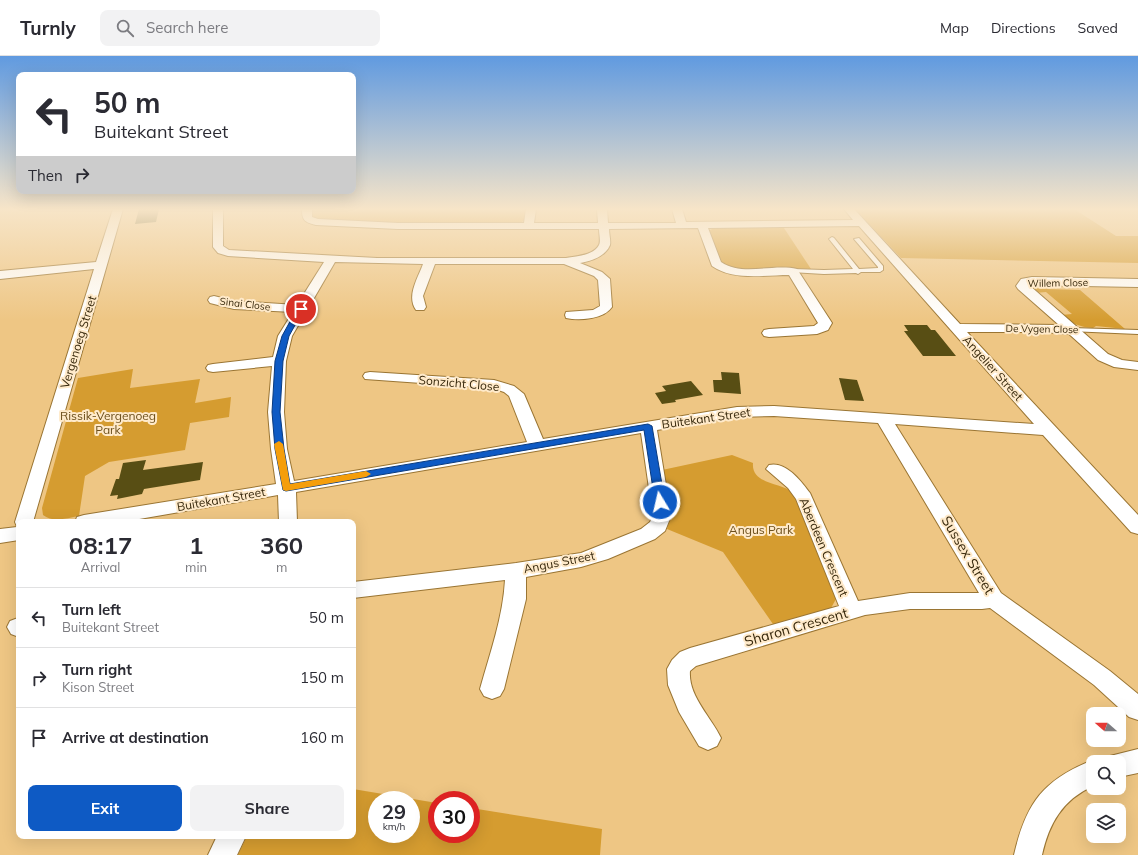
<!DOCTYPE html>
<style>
body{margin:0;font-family:Mulish,sans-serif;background:#f2f2f3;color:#2b2b33;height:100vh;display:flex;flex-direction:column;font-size:15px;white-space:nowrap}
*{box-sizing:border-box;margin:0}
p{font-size:13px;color:#7c7c81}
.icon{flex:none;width:22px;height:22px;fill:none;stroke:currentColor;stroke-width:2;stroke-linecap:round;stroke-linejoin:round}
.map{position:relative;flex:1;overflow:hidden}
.drawer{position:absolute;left:16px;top:463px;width:340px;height:320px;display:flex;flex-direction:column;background:#fff;border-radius:8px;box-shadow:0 4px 16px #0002}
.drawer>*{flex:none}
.top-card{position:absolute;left:16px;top:16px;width:340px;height:122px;border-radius:8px;box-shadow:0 4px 16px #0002;background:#fff;color:#2b2b33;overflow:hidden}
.needle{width:26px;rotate:290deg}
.buttons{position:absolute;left:1086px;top:651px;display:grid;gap:8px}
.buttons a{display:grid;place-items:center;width:40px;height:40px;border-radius:8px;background:#fff;box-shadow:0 4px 16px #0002;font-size:20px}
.speed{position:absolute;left:368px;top:735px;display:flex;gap:8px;font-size:20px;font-weight:700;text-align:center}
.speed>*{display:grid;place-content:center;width:52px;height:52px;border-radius:50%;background:#fff;box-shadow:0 4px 16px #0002;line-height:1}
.speed small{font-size:10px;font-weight:400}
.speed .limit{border:6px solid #d22;background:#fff;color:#111}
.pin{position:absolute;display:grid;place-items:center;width:34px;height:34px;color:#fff;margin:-17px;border:2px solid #fff;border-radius:50%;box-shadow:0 1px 4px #0007}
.me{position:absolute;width:44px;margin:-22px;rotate:351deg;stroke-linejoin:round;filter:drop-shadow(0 0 3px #0008)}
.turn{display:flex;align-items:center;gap:14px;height:84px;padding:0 12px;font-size:18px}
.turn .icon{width:52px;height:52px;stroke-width:2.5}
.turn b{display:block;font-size:28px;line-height:34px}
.then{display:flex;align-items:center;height:38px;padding:0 12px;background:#0003;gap:8px;font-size:15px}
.eta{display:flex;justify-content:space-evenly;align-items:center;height:68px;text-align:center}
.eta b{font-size:24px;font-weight:700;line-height:28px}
.cta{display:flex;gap:8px;margin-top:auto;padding:8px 12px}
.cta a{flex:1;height:46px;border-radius:8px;background:#0e5ac4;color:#fff;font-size:16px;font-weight:700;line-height:46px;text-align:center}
.cta a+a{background:#f2f2f3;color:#2b2b33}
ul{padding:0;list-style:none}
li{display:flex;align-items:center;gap:12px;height:60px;padding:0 12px;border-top:1px solid #e1e1e2}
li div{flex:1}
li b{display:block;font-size:15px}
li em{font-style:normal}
header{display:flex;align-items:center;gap:24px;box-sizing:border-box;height:56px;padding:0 20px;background:#fff;border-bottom:1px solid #e1e1e2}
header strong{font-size:19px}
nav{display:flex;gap:22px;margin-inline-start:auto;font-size:14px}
.search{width:280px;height:36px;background:#f2f2f3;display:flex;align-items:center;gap:10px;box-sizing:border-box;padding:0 14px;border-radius:8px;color:#7c7c81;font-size:15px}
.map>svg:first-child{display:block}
</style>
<header>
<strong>Turnly</strong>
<div class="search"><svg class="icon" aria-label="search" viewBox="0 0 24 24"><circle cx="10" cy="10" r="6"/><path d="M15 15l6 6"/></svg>Search here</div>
<nav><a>Map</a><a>Directions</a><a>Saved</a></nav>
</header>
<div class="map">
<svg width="1138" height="799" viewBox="0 0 1138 799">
<rect width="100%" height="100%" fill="#eec684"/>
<g fill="#d59c30" fill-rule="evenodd">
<path d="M311 153H527L525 164 520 167 385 168 312 163Z"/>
<path d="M855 153H1074L1116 180H1138V207L901 202Z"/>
<path d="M782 169 811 213H734L722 209 708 175 716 171Z"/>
<path d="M1042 228 1047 233 1080 234 1125 273 1096 270 1093 272C1079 271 1071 267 1061 259L1072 258 1046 236 1035 237 1028 230Z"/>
<path d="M133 313 130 332 200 323 195 347 231 341 229 361 190 367 185 394 109 406 85 420 79 460C67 462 53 467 43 459L42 452 78 322Z"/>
<path d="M732 399 753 407C751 428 781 427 793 436L836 537V543L831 552 775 571 723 496 667 473 670 461 662 414Z"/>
<path d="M353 733 437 747V778H471V752L602 773 600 799H238L247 780H353ZM377 744H411V778H377Z"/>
</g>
<g fill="#584e14">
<path d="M139 153H159L156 166 135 168Z"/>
<path d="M904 269H927L931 274H935L956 300H923L904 275H908Z"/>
<path d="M721 316 739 317 741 338 714 336 713 324H722Z"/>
<path d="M839 322 857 324 864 345 845 344Z"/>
<path d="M691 325 703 339 675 344 676 346 662 348 655 337 666 335 662 330Z"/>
<path d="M146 404 143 414 203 406 200 424 144 433 142 438 117 443 118 439 110 440 116 423H119L123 407Z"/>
</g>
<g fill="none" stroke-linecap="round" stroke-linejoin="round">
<g stroke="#9a7533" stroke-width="2">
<g id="lane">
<path d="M832 181 834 182 859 213 878 212V211L854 183 859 182 883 210V214L880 216H861L858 218 856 217 824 218 791 216 790 215 793 213 824 214 853 213 829 183Z"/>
<path d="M1071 272 1138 274V278L1069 275V273Z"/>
</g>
</g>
<g stroke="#9a7533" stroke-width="2">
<g id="street">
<path d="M113 153H123L33 466H19V484L0 487V473L17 471 15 466 94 213 0 223V215L96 206Z"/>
<path d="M213 153H223V190L229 194 377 202H566C576 200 593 200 599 189 601 185 599 178 599 173H398L316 169C305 166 302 165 302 153H312V161L318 163 398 167H524L526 153H536L534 167H598L597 153H607L608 167H676L672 153H682L686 166 853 164 844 153H854L960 268 1059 269 1018 233 1016 230 1021 223 1032 221 1138 223V231L1029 229 1108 298 1122 304 1138 306V314L1114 311 1098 304 1069 278 1044 276H967L1138 459V478L1131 476 1043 379 895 368 1001 537 1110 615 1138 638V664L1129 661 1094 629 990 552 982 553H910L865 559 696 610 690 615C688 640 711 661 721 682L717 690 708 694 699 690 679 656 668 629 667 613 672 604 680 596 690 592 839 550 796 443 788 432 766 413 769 409C786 405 801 425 810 437L858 545 910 537H979L878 367 774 360 737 361 657 374 671 460 665 475 655 483 608 503 581 511 526 521V543L504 633 500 640 492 643 484 640 480 633C490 597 503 561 505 524L353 542V526L516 507 581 497 641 473 650 466 653 460 641 377 296 436 297 466H279L278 439 122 466H75L77 461 84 459 276 428 271 393 268 356 272 310 213 316 208 315 206 312 208 309 213 308 273 301 278 280 293 256 234 253 210 247 208 244 210 241 214 240 234 245 297 249 324 206 228 200 218 197 213 191ZM859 170 1034 368 774 350 737 351 543 383 524 338 514 330 494 324 370 316 365 317 363 320 365 323 492 332 504 336 509 340 527 386 294 425 287 393 284 356 286 305 292 280 335 206 423 208C418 222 406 240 416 254H424L426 251 423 240 435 208H564L594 220 598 224 600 250 593 254 566 256 565 259 566 262C580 265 604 263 612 251L610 223 602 216 580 207C591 205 605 201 610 189 611 185 609 178 609 173L698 172 712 210C733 225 765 219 789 219L818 267 814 270 769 273 764 274 762 277 764 280 769 281 817 278 828 274 832 267 797 213C773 207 743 221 721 206L708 172Z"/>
<path d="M18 562 19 563V581L11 578 7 571 10 565Z"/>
<path d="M1138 693V717L1119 721V706H1107L1110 700Z"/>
<path d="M1093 704 1097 706H1093V730C1062 744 1049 768 1042 799H1014C1026 747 1043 724 1093 704Z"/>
<path d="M217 780H246L237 799H208Z"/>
</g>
</g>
<use href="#lane" fill="#fff" fill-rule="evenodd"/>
<use href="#street" fill="#fff" fill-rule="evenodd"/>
</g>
<linearGradient id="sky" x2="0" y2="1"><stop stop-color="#609ae0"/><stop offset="0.58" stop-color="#f7e5c8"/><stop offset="1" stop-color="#f7e5c8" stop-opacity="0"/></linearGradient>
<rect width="1138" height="264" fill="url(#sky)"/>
<path fill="#0e5ac4" stroke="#093a7f" d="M298 251 304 253 289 280 283 305 280 356 284 393 290 428 648 368 652 370 665 446 660 449 655 446 644 374 286 435 283 434 275 393 272 356 275 305 282 280Z"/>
<path fill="#f59e0b" d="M279 385 283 388 290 428 366 415 371 418 366 421 286 435 283 434 274 388Z"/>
<g text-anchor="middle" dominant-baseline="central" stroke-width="4" stroke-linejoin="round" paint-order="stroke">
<g font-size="10" fill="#37280c" stroke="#ffeaca">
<text transform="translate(1058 227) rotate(-1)">Willem Close</text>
<text transform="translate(245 248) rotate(7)">Sinai Close</text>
<text transform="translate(1042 273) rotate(1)">De Vygen Close</text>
</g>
<g font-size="12" fill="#37280c" stroke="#ffeaca">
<text transform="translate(78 286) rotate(-73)">Vergenoeg Street</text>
<text transform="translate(993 312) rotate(48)">Angelier Street</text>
<text transform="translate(459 327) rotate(5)">Sonzicht Close</text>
<text transform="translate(706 362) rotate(-8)">Buitekant Street</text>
<text transform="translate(221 443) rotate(-10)">Buitekant Street</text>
<text transform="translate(824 491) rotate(67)">Aberdeen Crescent</text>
<text transform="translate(559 506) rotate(-11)">Angus Street</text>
</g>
<g font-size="12" fill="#6c4f1c" stroke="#ffeaca">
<text x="108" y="359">Rissik-Vergenoeg<tspan x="108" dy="14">Park</tspan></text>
<text x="761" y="473">Angus Park</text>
</g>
<g font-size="14" fill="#37280c" stroke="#ffeaca">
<text transform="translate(968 499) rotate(59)">Sussex Street</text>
<text transform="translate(796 571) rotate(-16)">Sharon Crescent</text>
</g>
</g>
</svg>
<div class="buttons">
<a><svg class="needle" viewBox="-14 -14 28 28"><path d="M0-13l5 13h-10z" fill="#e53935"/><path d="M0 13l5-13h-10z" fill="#7c7c81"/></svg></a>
<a><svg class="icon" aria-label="search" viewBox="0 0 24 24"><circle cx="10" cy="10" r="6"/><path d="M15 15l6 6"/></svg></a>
<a><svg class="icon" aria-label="layers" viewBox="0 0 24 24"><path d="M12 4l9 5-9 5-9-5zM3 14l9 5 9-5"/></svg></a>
</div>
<div class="speed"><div>29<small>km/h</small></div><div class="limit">30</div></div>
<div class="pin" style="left:301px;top:253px;background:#d93025"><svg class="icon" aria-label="arrive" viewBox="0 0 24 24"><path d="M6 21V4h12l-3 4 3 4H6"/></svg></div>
<svg class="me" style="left:660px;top:446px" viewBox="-20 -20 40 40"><circle r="17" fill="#0e5ac4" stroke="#fff" stroke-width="3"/><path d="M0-11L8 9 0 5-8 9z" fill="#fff"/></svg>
<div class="top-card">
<div class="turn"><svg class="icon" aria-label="left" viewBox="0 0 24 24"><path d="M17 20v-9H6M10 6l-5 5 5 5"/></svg><div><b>50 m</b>Buitekant Street</div></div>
<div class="then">Then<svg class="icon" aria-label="right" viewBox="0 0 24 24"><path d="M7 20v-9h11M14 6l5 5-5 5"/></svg></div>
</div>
<section class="drawer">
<div class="eta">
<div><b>08:17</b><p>Arrival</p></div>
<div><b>1</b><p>min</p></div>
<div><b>360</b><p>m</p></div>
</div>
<ul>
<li><svg class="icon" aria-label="left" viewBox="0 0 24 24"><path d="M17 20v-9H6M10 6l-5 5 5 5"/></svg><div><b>Turn left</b><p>Buitekant Street</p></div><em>50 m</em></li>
<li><svg class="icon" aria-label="right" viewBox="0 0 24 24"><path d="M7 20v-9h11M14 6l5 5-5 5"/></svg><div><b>Turn right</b><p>Kison Street</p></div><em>150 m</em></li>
<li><svg class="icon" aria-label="arrive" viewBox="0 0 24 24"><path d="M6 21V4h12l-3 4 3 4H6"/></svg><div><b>Arrive at destination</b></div><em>160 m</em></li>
</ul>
<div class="cta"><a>Exit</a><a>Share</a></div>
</section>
</div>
